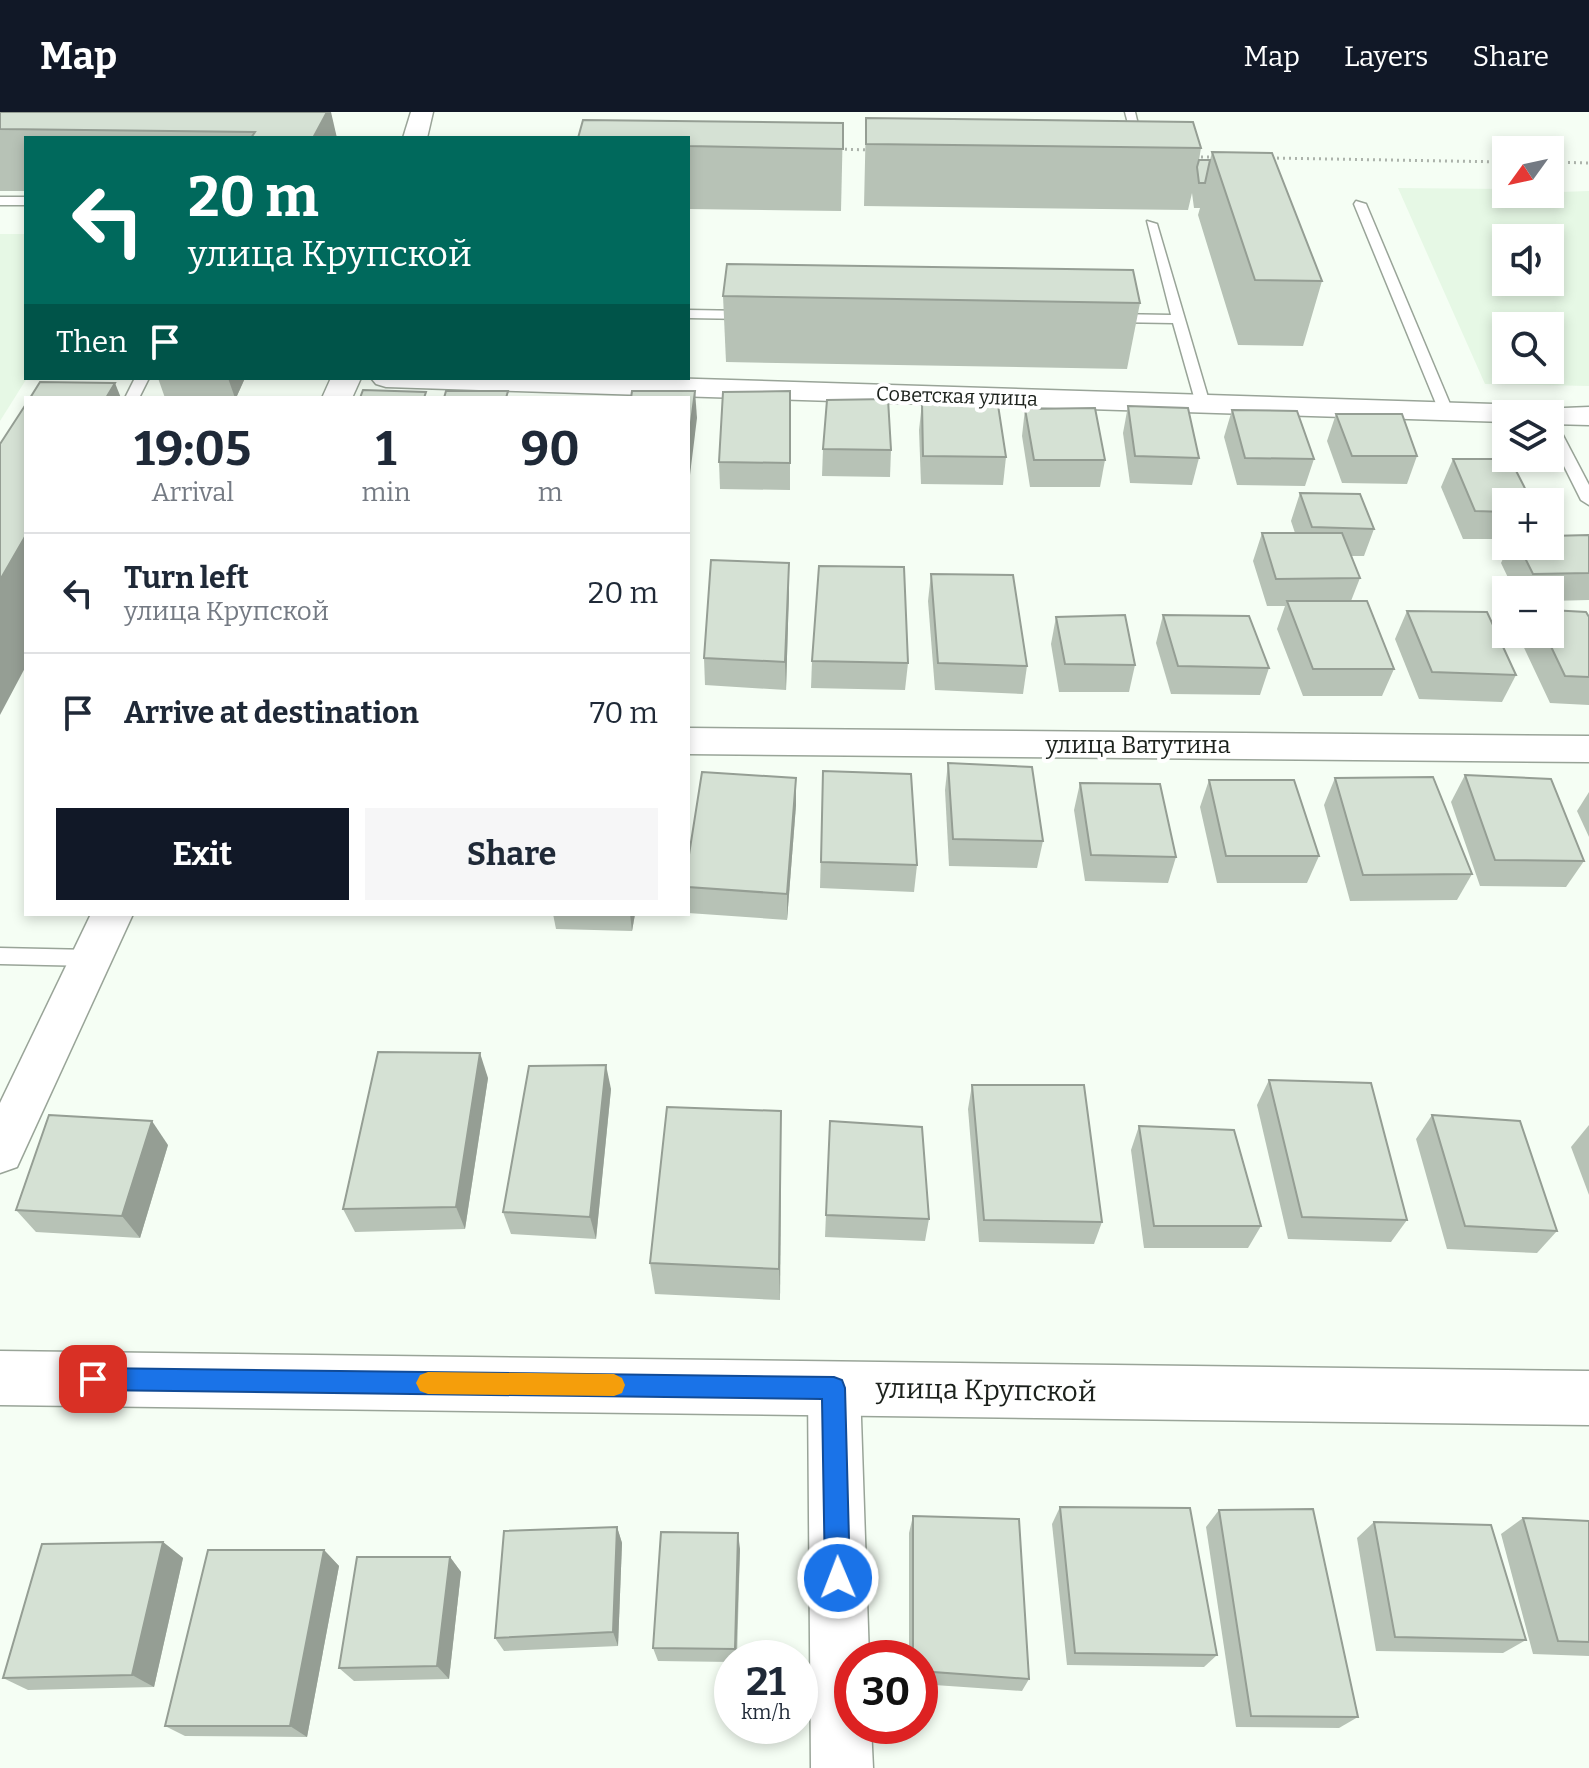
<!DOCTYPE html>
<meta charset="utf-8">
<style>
body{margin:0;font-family:Bitter,serif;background:#f6f6f7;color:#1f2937;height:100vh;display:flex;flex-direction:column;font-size:30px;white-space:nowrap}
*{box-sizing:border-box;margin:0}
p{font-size:26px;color:#747a83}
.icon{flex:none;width:44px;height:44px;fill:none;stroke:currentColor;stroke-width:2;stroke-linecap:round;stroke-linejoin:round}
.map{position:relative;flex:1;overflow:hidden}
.details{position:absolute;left:24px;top:284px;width:666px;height:520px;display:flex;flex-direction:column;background:#fff;border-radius:0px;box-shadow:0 4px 12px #0003}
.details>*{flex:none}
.banner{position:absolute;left:24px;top:24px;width:666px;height:244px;border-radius:0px;box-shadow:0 4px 12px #0003;background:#00695c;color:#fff;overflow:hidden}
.needle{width:52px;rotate:237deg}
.controls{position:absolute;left:1492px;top:24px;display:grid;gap:16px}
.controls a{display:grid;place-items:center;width:72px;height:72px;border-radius:0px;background:#fff;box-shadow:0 4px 12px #0003;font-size:40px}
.speed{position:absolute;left:714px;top:1528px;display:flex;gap:16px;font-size:40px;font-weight:700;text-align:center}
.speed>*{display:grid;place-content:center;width:104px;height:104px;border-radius:50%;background:#fff;box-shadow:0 4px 12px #0003;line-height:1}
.speed small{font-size:20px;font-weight:400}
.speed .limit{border:12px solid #d22;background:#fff;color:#111}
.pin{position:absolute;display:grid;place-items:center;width:68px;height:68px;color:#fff;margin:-34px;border-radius:16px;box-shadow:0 4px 12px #0006}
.me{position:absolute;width:88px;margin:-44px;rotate:359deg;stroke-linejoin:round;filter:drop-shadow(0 0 6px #0008)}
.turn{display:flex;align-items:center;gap:28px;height:168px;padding:0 32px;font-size:36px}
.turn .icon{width:104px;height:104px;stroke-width:2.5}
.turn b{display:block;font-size:56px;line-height:68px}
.then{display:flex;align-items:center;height:76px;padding:0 32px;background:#0003;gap:16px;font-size:30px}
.eta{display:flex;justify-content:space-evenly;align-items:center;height:136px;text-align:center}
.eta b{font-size:48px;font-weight:700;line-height:56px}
.button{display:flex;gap:16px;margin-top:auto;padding:16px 32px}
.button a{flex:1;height:92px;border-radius:0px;background:#111827;color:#fff;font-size:32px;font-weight:700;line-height:92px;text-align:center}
.button a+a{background:#f6f6f7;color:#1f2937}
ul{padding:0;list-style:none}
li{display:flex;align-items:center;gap:24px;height:120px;padding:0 32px;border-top:2px solid #e0e1e3}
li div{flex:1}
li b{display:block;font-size:30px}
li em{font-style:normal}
header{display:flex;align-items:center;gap:48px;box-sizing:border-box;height:112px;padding:0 40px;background:#111827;color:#fff}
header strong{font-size:38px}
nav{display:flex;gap:44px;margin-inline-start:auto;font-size:28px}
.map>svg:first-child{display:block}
</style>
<header>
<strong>Map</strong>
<nav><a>Map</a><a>Layers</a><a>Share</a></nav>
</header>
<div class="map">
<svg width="1589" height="1656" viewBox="0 0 1589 1656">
<rect width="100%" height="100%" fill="#f5fef4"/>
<g fill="#e6f8e5" fill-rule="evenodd">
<path d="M1398 76 1506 77V82L1589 79V274L1485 272ZM1506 126H1550V170H1506ZM1506 214H1550V258H1506Z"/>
<path d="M0 122H26L27 266 0 309Z"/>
</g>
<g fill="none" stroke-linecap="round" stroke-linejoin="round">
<g stroke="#99a498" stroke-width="3">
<g id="service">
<path d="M1125 0H1135L1144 37 1134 35Z"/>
<rect x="0" y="85" width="26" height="8"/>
<path d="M1356 89 1366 92 1453 299 1451 302 1446 303 1439 299 1354 92Z"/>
<path d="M1147 109 1157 112 1210 292 1208 295 1203 296 1196 292 1173 211 1112 210 1105 206 1112 202 1171 203Z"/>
<path d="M688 198 748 199 755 203 748 207 688 206Z"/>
<path d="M135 266H149L139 286H125Z"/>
<path d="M1550 308 1557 312 1589 373V393L1581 388 1550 326Z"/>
<path d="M0 836 91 838 98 840 101 846 98 852 91 854 0 852Z"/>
</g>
</g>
<g stroke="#99a498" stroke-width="3">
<g id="minor">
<path d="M411 0H433L427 26H403Z"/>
<path d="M331 266H361L352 286H322Z"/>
<path d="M371 266H665L1528 293 1539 297 1589 295V313L1550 312V302H1506V310L386 275 376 272Z"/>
<path d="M688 616 1589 624V650L688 642Z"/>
<path d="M91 802H133L17 1055 0 1061V991Z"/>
<path d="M834 1250 852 1258 860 1276 869 1546H852V1614H871L873 1656H811L808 1276 816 1258Z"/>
</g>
</g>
<g stroke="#99a498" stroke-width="3">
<path id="secondary" d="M0 1239 1589 1259V1313L0 1293Z"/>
</g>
<g stroke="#acb3ab" stroke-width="3" stroke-dasharray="2 4" stroke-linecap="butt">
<path d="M839 37 869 38"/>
<path d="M1195 45H1217"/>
<path d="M1271 46 1506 50"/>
<path d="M1550 50 1589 51"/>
</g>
<use href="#service" fill="#fff" fill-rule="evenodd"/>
<use href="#minor" fill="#fff" fill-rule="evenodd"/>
<use href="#secondary" fill="#fff" fill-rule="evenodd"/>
</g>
<g fill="#b7c2b6">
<path d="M0 0 337 26H26V79H0Z"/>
<path d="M866 6 1201 36 1199 48H1210L1212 40 1322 169 1303 234 1238 233 1198 103 1200 96H1194L1192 81 1188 98 864 94Z"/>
<path d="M843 11 841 99 688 97V26Z"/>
<path d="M723 184 1140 191 1127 257 726 250Z"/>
<path d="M158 266H245L236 286H165Z"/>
<path d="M790 279V378L720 377 719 350Z"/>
<path d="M922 291 1006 345 1003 373 921 372 919 318Z"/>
<path d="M1128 294 1199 346 1192 373 1130 371 1123 321Z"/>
<path d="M1025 297 1105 348 1100 375H1030L1022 324Z"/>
<path d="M1232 298 1314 347 1305 374 1237 373 1224 325Z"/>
<path d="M1336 302 1417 344 1407 372 1342 371 1327 329Z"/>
<path d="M823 337 891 338 890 365 822 364Z"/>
<path d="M1453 347 1506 390V427H1463L1441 375Z"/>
<path d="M1300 381 1374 417 1364 444H1351L1360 466 1351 489 1394 557 1382 584H1303L1277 517 1285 494H1267L1253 449 1262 421H1295L1291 409Z"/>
<path d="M1589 423V488L1550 489V478H1514L1501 451 1509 434H1550Z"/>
<path d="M931 462 1027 554 1023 582 935 578 928 489Z"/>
<path d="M789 479 786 578 705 573 704 546Z"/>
<path d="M1407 499 1516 563 1502 590 1419 587 1395 527Z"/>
<path d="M1163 503 1269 556 1260 583 1171 582 1156 531Z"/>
<path d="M1056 505 1135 553 1129 580H1059L1051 532Z"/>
<path d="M1589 505V593L1550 591 1519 525 1521 522H1550Z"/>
<path d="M812 549 908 551 905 578 811 576Z"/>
<path d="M948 651 1043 729 1037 756 949 754 945 678Z"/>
<path d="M823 659 917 753 914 780 820 776Z"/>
<path d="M1465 663 1584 749 1566 775 1480 774 1451 690Z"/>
<path d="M1335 666 1472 762 1457 788 1350 789 1324 693Z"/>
<path d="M1209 668 1319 744 1307 771H1217L1200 695Z"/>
<path d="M1080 671 1176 745 1168 771 1085 769 1074 698Z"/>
<path d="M1589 680V725L1577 699Z"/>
<path d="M796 693 787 808 688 801V749Z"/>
<path d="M553 802H635L632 819 556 817Z"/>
<path d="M488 966 465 1117 355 1120 343 1097Z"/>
<path d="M1269 968 1407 1108 1391 1130 1288 1127 1257 993Z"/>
<path d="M972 973 1102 1110 1094 1132 979 1130 968 997Z"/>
<path d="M611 977 596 1127 511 1122 503 1100Z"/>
<path d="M1432 1003 1557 1119 1537 1141 1447 1137 1416 1027Z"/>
<path d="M830 1009 929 1107 925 1129 825 1125Z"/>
<path d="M1589 1013V1083L1571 1035Z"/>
<path d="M1139 1014 1261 1114 1248 1136H1144L1131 1038Z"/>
<path d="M168 1033 140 1126 36 1120 16 1098Z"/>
<path d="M781 1033 780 1188 655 1182 650 1151Z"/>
<path d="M1060 1395 1217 1543 1204 1555 1067 1553 1052 1412Z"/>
<path d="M1219 1398 1358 1605 1339 1616 1236 1615 1206 1415Z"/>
<path d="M913 1404 1029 1567 1022 1579 920 1572V1546H909V1421Z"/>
<path d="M1523 1406 1589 1409V1544L1533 1542 1501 1422Z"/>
<path d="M1374 1410 1526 1528 1503 1541 1376 1539 1357 1426Z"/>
<path d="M617 1415 622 1431 618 1534 504 1539 495 1526Z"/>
<path d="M163 1430 183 1446 154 1575 28 1578 3 1566Z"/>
<path d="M740 1437 737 1546H732V1550L658 1549 653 1536Z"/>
<path d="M324 1438 339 1454 307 1625 185 1624 165 1614Z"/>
<path d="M450 1445 461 1460 449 1567 354 1569 339 1556Z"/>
</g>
<g fill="#959e94">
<path d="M327 0H331L337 26H313Z"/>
<path d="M228 266H245L236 286H235Z"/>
<path d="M115 271 121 286H106Z"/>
<path d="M695 279 697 306 689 371 688 334Z"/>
<path d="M26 423V554L0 603V468Z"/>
<path d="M789 451V479L786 578 785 550Z"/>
<path d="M796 666V693L787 808V782Z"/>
<path d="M630 802H635L632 819Z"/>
<path d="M480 941 488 966 465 1117 456 1095Z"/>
<path d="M606 953 611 977 596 1127 590 1105Z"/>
<path d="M781 999V1033L780 1188 779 1157Z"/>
<path d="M152 1009 168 1033 140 1126 122 1104Z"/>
<path d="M617 1415 622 1431 618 1534 613 1520Z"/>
<path d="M738 1421 740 1437 736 1546 735 1537Z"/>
<path d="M163 1430 183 1446 154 1575 132 1563Z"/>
<path d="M324 1438 339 1454 307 1625 290 1614Z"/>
<path d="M450 1445 461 1460 449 1567 437 1554Z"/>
</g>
<g fill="#d5e1d4" stroke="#959e94" stroke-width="2">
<path d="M0 0H327L313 26H251L255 20 0 17Z"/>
<path d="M866 6 1193 10 1201 36 866 32Z"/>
<path d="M583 8 843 11V37L688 34V26H578Z"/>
<path d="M1212 40 1272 41 1322 169 1255 168Z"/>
<path d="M1199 48H1210L1205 71H1199L1197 55Z"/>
<path d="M727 152 1133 158 1140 191 723 184Z"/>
<path d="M40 270 115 271 106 286H30Z"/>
<path d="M363 278 426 280 424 286H360Z"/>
<path d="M446 279H508L506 286H444Z"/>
<path d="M632 279H695L688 334V286H631Z"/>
<path d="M790 279V351L719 350 723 280Z"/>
<path d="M888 287 891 338 823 337 827 288Z"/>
<path d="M922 291 998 293 1006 345 923 344Z"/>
<path d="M26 292V423L0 468V332Z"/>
<path d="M1128 294 1188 296 1199 346 1135 344Z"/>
<path d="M1095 296 1105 348H1034L1025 297Z"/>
<path d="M1232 298 1297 299 1314 347 1245 346Z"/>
<path d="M1336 302H1402L1417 344H1352Z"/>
<path d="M1453 347H1510L1532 390H1506V400L1475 399Z"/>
<path d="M1300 381 1360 382 1374 417 1312 415Z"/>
<path d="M1262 421H1342L1360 466 1276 467Z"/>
<path d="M1589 423V461L1533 462 1519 434H1550V424Z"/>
<path d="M711 448 789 451 785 550 704 546Z"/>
<path d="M819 454 904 455 908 551 812 549Z"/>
<path d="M931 462 1013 463 1027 554 938 551Z"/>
<path d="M1287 489H1367L1394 557H1313Z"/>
<path d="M1550 498 1586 500 1589 505V565L1565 564 1545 522H1550Z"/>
<path d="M1407 499 1487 500 1516 563 1432 560Z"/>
<path d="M1125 503 1135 553 1065 552 1056 505Z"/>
<path d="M1163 503 1249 504 1269 556 1178 554Z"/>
<path d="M948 651 1032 655 1043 729 953 727Z"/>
<path d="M823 659 911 662 917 753 821 750Z"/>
<path d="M702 660 796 666 787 782 688 775V749Z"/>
<path d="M1465 663 1551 667 1584 749 1495 748Z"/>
<path d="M1433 665 1472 762 1363 763 1335 666Z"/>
<path d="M1209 668H1294L1319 744H1226Z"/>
<path d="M1080 671 1160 672 1176 745 1091 743Z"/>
<path d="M378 940 480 941 456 1095 343 1097Z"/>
<path d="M606 953 590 1105 503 1100 529 954Z"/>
<path d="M1269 968 1371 971 1407 1108 1302 1105Z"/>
<path d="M972 973H1084L1102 1110 984 1108Z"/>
<path d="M667 995 781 999 779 1157 650 1151Z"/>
<path d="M49 1003 152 1009 122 1104 16 1098Z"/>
<path d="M1432 1003 1520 1009 1557 1119 1465 1114Z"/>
<path d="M830 1009 922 1015 929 1107 826 1103Z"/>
<path d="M1139 1014 1234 1018 1261 1114H1154Z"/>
<path d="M1060 1395 1190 1396 1217 1543 1075 1541Z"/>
<path d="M1313 1397 1358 1605 1251 1604 1219 1398Z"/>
<path d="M913 1404 1019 1407 1029 1567 920 1559V1546H913Z"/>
<path d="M1523 1406 1589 1409V1530L1558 1529Z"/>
<path d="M1374 1410 1491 1413 1526 1528 1395 1525Z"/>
<path d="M617 1415 613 1520 495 1526 504 1419Z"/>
<path d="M661 1420 738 1421 735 1537 653 1536Z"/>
<path d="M163 1430 132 1563 3 1566 42 1432Z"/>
<path d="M208 1438H324L290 1614H165Z"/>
<path d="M357 1445H450L437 1554 339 1556Z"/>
</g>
<path fill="#1a73e8" stroke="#114b97" stroke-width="2" d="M93 1256 834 1265 842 1268 845 1276 850 1466 846 1475 838 1478 829 1475 825 1466 822 1287 93 1278 85 1275 81 1267 85 1259Z"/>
<path fill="#f59e0b" d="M428 1260 614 1262 622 1266 625 1273 622 1281 614 1284 428 1282 420 1279 416 1271 420 1263Z"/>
<g text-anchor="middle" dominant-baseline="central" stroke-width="8" stroke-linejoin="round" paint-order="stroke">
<g font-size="20" fill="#1c211c" stroke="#fff">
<text transform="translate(957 284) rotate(2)">Советская улица</text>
</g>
<g font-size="24" fill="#1c211c" stroke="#fff">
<text x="1138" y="633">улица Ватутина</text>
</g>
<g font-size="28" fill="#1c211c" stroke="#fff">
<text transform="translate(986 1278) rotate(1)">улица Крупской</text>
</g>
</g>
</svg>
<div class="controls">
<a><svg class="needle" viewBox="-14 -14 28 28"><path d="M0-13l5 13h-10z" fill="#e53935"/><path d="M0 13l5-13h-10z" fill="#747a83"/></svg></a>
<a><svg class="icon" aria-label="sound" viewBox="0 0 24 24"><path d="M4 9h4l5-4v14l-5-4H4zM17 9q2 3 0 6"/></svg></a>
<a><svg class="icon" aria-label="search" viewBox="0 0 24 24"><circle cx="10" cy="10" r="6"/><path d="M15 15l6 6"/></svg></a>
<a><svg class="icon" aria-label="layers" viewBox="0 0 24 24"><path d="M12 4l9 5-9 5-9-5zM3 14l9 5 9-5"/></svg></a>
<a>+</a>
<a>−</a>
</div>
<div class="speed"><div>21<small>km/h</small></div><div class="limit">30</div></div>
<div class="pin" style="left:93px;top:1267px;background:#d93025"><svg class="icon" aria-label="arrive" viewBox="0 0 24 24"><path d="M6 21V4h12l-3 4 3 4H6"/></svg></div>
<svg class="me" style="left:838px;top:1466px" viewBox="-20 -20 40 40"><circle r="17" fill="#1a73e8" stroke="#fff" stroke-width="3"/><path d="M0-11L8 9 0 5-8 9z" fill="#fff"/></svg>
<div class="banner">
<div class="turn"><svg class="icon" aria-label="left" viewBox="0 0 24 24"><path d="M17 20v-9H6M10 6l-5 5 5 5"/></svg><div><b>20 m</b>улица Крупской</div></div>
<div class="then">Then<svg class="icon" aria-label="arrive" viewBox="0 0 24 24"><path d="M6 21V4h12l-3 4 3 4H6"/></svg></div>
</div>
<section class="details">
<div class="eta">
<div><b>19:05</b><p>Arrival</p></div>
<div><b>1</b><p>min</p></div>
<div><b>90</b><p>m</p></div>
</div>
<ul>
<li><svg class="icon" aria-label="left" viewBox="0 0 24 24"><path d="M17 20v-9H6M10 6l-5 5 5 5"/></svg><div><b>Turn left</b><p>улица Крупской</p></div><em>20 m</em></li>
<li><svg class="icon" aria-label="arrive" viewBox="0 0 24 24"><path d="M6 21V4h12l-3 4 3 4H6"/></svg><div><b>Arrive at destination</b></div><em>70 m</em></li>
</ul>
<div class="button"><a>Exit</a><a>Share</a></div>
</section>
</div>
